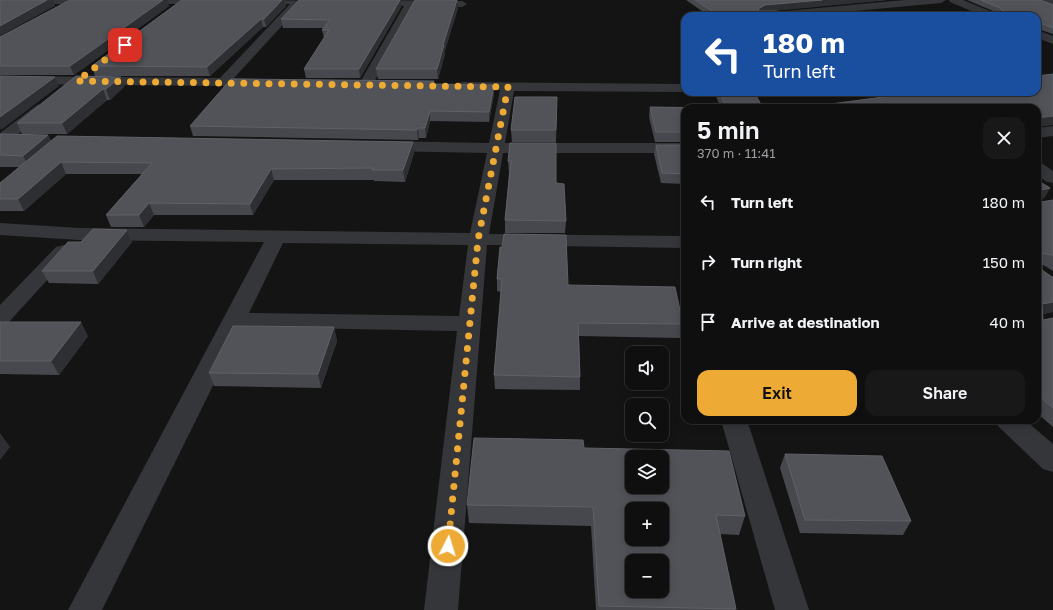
<!DOCTYPE html>
<meta charset="utf-8">
<style>
body{margin:0;font-family:"Golos Text",sans-serif;background:#181819;color:#f1f3f6;height:100vh;display:flex;flex-direction:column;font-size:15px;white-space:nowrap}
*{box-sizing:border-box;margin:0}
p{font-size:13px;color:#9b9c9f}
.icon{flex:none;width:22px;height:22px;fill:none;stroke:currentColor;stroke-width:2;stroke-linecap:round;stroke-linejoin:round}
.map{position:relative;flex:1;overflow:hidden}
.drawer{position:absolute;left:681px;top:104px;width:360px;height:320px;display:flex;flex-direction:column;background:#0f0f10;border-radius:12px;box-shadow:0 2px 10px #0003,0 0 0 1px #2f2f30}
.drawer>*{flex:none}
.top-card{position:absolute;left:681px;top:12px;width:360px;height:84px;border-radius:12px;box-shadow:0 2px 10px #0003,0 0 0 1px #2f2f30;background:#1a4fa0;color:#fff;overflow:hidden}
.tools{position:absolute;left:625px;top:346px;display:grid;gap:8px}
.tools a{display:grid;place-items:center;width:44px;height:44px;border-radius:8px;background:#0f0f10;box-shadow:0 2px 10px #0003,0 0 0 1px #2f2f30;font-size:20px}
.pin{position:absolute;display:grid;place-items:center;width:34px;height:34px;color:#fff;margin:-17px;border-radius:8px;box-shadow:0 2px 6px #0006}
.me{position:absolute;width:44px;margin:-22px;rotate:5deg;stroke-linejoin:round;filter:drop-shadow(0 0 3px #0008)}
.turn{display:flex;align-items:center;gap:14px;height:84px;padding:0 16px;font-size:18px}
.turn .icon{width:52px;height:52px;stroke-width:2.5}
.turn b{display:block;font-size:28px;line-height:34px}
.round{display:grid;place-items:center;flex:none;width:42px;height:42px;border-radius:12px;background:#181819}
.summary{display:flex;align-items:center;justify-content:space-between;height:68px;padding:0 16px}
h1{font-size:24px;font-weight:600;line-height:30px}
.cta{display:flex;gap:8px;margin-top:auto;padding:8px 16px}
.cta a{flex:1;height:46px;border-radius:12px;background:#edaa34;color:#111;font-size:16px;font-weight:600;line-height:46px;text-align:center}
.cta a+a{background:#181819;color:#f1f3f6}
ul{padding:0;list-style:none}
li{display:flex;align-items:center;gap:12px;height:60px;padding:0 16px}
li div{flex:1}
li b{display:block;font-size:15px}
li em{font-style:normal}
.map>svg:first-child{display:block}
</style>
<div class="map">
<svg width="1053" height="610" viewBox="0 0 1053 610">
<rect width="100%" height="100%" fill="#141415"/>
<g fill="none" stroke-linecap="round" stroke-linejoin="round">
<g fill="#35363a" fill-rule="evenodd">
<path d="M0 0H102V1L97 4H0Z"/>
<path d="M132 0H216V1L211 4H137L133 3Z"/>
<path d="M250 0 334 1 329 4H302L234 78 264 79 266 82 264 85 223 86 0 84V76L220 78 290 4H255L251 3Z"/>
<path d="M367 0 462 1 467 4 462 7 415 6 373 84 371 87 366 88 361 87 359 84 404 6 371 5 367 4 366 2Z"/>
<path d="M905 0H946L941 3 801 16H758L764 13Z"/>
<path d="M949 0H963L997 14 999 16H983L950 2Z"/>
<path d="M1037 30 1053 36V44L1037 38Z"/>
<path d="M463 82 685 84V92L514 91 505 143H685V153H503L489 234 685 236V248L487 245 458 610H424L457 331 242 327 102 610H68L264 242 79 240 0 235V223L79 228 470 233 487 153 383 151 377 149 375 146 377 143 383 141 489 143 500 90 458 89 456 86 458 83ZM283 243 468 245 459 316 249 313Z"/>
<path d="M42 104 47 105 49 108 47 111 6 144 0 146V133L37 105Z"/>
<path d="M1053 126V136L1037 138V128Z"/>
<path d="M1037 163 1043 164 1053 171V183L1047 182 1037 175Z"/>
<path d="M63 245 70 247 73 251 70 255 8 323 0 325V305L56 247Z"/>
<path d="M721 420H747L809 610H775Z"/>
<path d="M995 420H1025L1053 444V472L1043 469 999 427Z"/>
</g>
<path fill="#35363a" fill-rule="evenodd" d="M1039 0H1053V6L1040 2Z"/>
</g>
<g fill="#47484d">
<path d="M182 0H285L286 6 266 27H263L210 76H95L92 66Z"/>
<path d="M686 0H887L768 11 785 16H709Z"/>
<path d="M967 0H1041L1053 5V34L1038 29H1037V16H1000L998 13Z"/>
<path d="M169 6 74 75H0V37Z"/>
<path d="M401 7 360 78H306L304 69 324 38 322 30 324 28H283L281 19Z"/>
<path d="M458 8 445 50V54L438 79H378L376 69Z"/>
<path d="M121 77 124 87 110 100H107L67 134H22L17 123Z"/>
<path d="M434 81V84L494 85V94L489 122 430 121 426 138H419L418 140 193 136 190 126Z"/>
<path d="M716 92H754L763 108H721L715 94Z"/>
<path d="M861 92H904V93L869 97Z"/>
<path d="M557 97 556 142H512L511 130Z"/>
<path d="M650 107 685 108V142H655L649 117Z"/>
<path d="M0 135H48L51 141 413 142 414 153 405 182 374 181V180H274L253 215H154L144 227H111L106 215 142 174H66L24 211H0V183L20 167H0Z"/>
<path d="M510 143 556 183 566 221 565 233H505V220L509 173 508 161Z"/>
<path d="M656 145H685V184L661 183 654 154Z"/>
<path d="M1037 180 1050 188 1044 198 1041 199V202L1053 200V271L1045 266 1042 265V270L1052 277H1053V312L1043 314V320L1053 318V427L1037 413Z"/>
<path d="M127 230 132 242 98 284 49 283 42 271Z"/>
<path d="M500 247 568 285 683 324 680 338 579 336 580 377V390L495 389 494 375 501 292 497 291V279Z"/>
<path d="M0 322 88 336 59 375 0 374Z"/>
<path d="M334 327 337 341 321 388 214 386 209 373Z"/>
<path d="M584 448 745 516 739 535 720 534 736 609 735 610H596L591 526 469 523 467 505Z"/>
<path d="M785 454 911 521 903 535 800 533 780 468Z"/>
</g>
<g fill="#2e2f32">
<path d="M47 0H53L55 6 0 36V26Z"/>
<path d="M163 0H168L169 6 74 75 70 66Z"/>
<path d="M282 0H285L286 6 266 27 264 19Z"/>
<path d="M401 0V7L360 78 359 69Z"/>
<path d="M457 0 458 8 445 50V54L438 79 437 69 443 45Z"/>
<path d="M822 0H887L764 12 757 16 758 9 765 5Z"/>
<path d="M261 19 263 27 210 76 207 67Z"/>
<path d="M55 77 59 86 1 130 0 128V117Z"/>
<path d="M121 77 124 87 110 100 106 89Z"/>
<path d="M494 85V94L489 122V112Z"/>
<path d="M103 89 107 100 67 134 62 123Z"/>
<path d="M871 92H904V93L869 97Z"/>
<path d="M430 111V121L426 138 425 128Z"/>
<path d="M1053 116V125L1037 127V118Z"/>
<path d="M418 128 419 138 418 140 417 130Z"/>
<path d="M48 135 53 146 29 167 23 156Z"/>
<path d="M413 142 414 153 405 182 403 170Z"/>
<path d="M61 162 66 174 24 211 18 199Z"/>
<path d="M271 169 274 180 253 215 250 204Z"/>
<path d="M1050 188 1044 198 1037 200 1041 190Z"/>
<path d="M149 203 154 215 144 227 139 215Z"/>
<path d="M127 230 132 242 98 284 93 271Z"/>
<path d="M1053 302V312L1037 315 1042 304Z"/>
<path d="M81 322 88 336 59 375 51 361Z"/>
<path d="M334 327 337 341 321 388 318 374Z"/>
<path d="M0 433 10 447 0 460Z"/>
</g>
<g fill="#515358" stroke="#5f6167" fill-rule="evenodd">
<path d="M0 0H47L0 26Z"/>
<path d="M70 0H163L70 66H0V37Z"/>
<path d="M182 0H282L264 19H261L207 67 92 66Z"/>
<path d="M299 0H400L359 69H304L329 30H322L330 20 281 19Z"/>
<path d="M415 0H457L443 45H444L437 69H376Z"/>
<path d="M695 0H822L765 5 758 9 759 11H777L785 16H720Z"/>
<path d="M981 0H1040L1053 5V28L1040 23 1038 25H1037V16H1015L1003 11 1000 8Z"/>
<path d="M1053 74V116L1037 118V108H801L920 92H1037V76Z"/>
<path d="M0 76 55 77 0 117Z"/>
<path d="M76 76 121 77 106 89H103L62 123H17Z"/>
<path d="M231 79 434 81 433 84 494 85 489 112 430 111 425 128H418L417 130 190 126Z"/>
<path d="M720 92H754L763 108H726Z"/>
<path d="M515 97H557L556 130H511Z"/>
<path d="M650 107 717 108H685V132H656Z"/>
<path d="M1 134 48 135 23 156 0 155V135Z"/>
<path d="M57 136 413 142 403 170H372L373 168 271 169 250 204 149 203 139 215H106L152 163 61 162 18 199H0V183Z"/>
<path d="M510 143H556V183L564 184 566 221 505 220 511 161H508Z"/>
<path d="M656 145H685V174L662 173Z"/>
<path d="M1037 180 1050 188 1041 190V202L1053 200V256L1051 255 1042 253V270L1052 277H1053V302L1042 304 1043 320 1053 318V408L1037 394Z"/>
<path d="M93 229 127 230 93 271H42L68 242H81Z"/>
<path d="M504 234 566 235 568 285 675 287 683 324 578 323 580 377 494 375 502 279H497L500 247H502Z"/>
<path d="M0 322H81L51 361H0Z"/>
<path d="M233 326 334 327 318 374 209 373Z"/>
<path d="M474 438 583 440 584 448 729 451 745 516 716 515 736 609 599 606 593 507 467 505ZM632 457H662V487H632ZM632 509H662V539H632ZM632 561H662V591H632Z"/>
<path d="M785 454 882 456 911 521 805 520Z"/>
</g>
<g fill="none" stroke-linecap="round" stroke-linejoin="round">
<path stroke="#edaa34" stroke-width="7" stroke-dasharray="0 12.6" d="M125 45 77 81 508 87 478 240 448 546"/>
</g>
</svg>
<div class="tools">
<a><svg class="icon" aria-label="sound" viewBox="0 0 24 24"><path d="M4 9h4l5-4v14l-5-4H4zM17 9q2 3 0 6"/></svg></a>
<a><svg class="icon" aria-label="search" viewBox="0 0 24 24"><circle cx="10" cy="10" r="6"/><path d="M15 15l6 6"/></svg></a>
<a><svg class="icon" aria-label="layers" viewBox="0 0 24 24"><path d="M12 4l9 5-9 5-9-5zM3 14l9 5 9-5"/></svg></a>
<a>+</a>
<a>−</a>
</div>
<div class="pin" style="left:125px;top:45px;background:#d93025"><svg class="icon" aria-label="arrive" viewBox="0 0 24 24"><path d="M6 21V4h12l-3 4 3 4H6"/></svg></div>
<svg class="me" style="left:448px;top:546px" viewBox="-20 -20 40 40"><circle r="17" fill="#edaa34" stroke="#fff" stroke-width="3"/><path d="M0-11L8 9 0 5-8 9z" fill="#fff"/></svg>
<div class="top-card">
<div class="turn"><svg class="icon" aria-label="left" viewBox="0 0 24 24"><path d="M17 20v-9H6M10 6l-5 5 5 5"/></svg><div><b>180 m</b>Turn left</div></div>
</div>
<section class="drawer">
<div class="summary"><div><h1>5 min</h1><p>370 m · 11:41</p></div><a class="round"><svg class="icon" aria-label="close" viewBox="0 0 24 24"><path d="M6 6l12 12M18 6L6 18"/></svg></a></div>
<ul>
<li><svg class="icon" aria-label="left" viewBox="0 0 24 24"><path d="M17 20v-9H6M10 6l-5 5 5 5"/></svg><div><b>Turn left</b></div><em>180 m</em></li>
<li><svg class="icon" aria-label="right" viewBox="0 0 24 24"><path d="M7 20v-9h11M14 6l5 5-5 5"/></svg><div><b>Turn right</b></div><em>150 m</em></li>
<li><svg class="icon" aria-label="arrive" viewBox="0 0 24 24"><path d="M6 21V4h12l-3 4 3 4H6"/></svg><div><b>Arrive at destination</b></div><em>40 m</em></li>
</ul>
<div class="cta"><a>Exit</a><a>Share</a></div>
</section>
</div>
